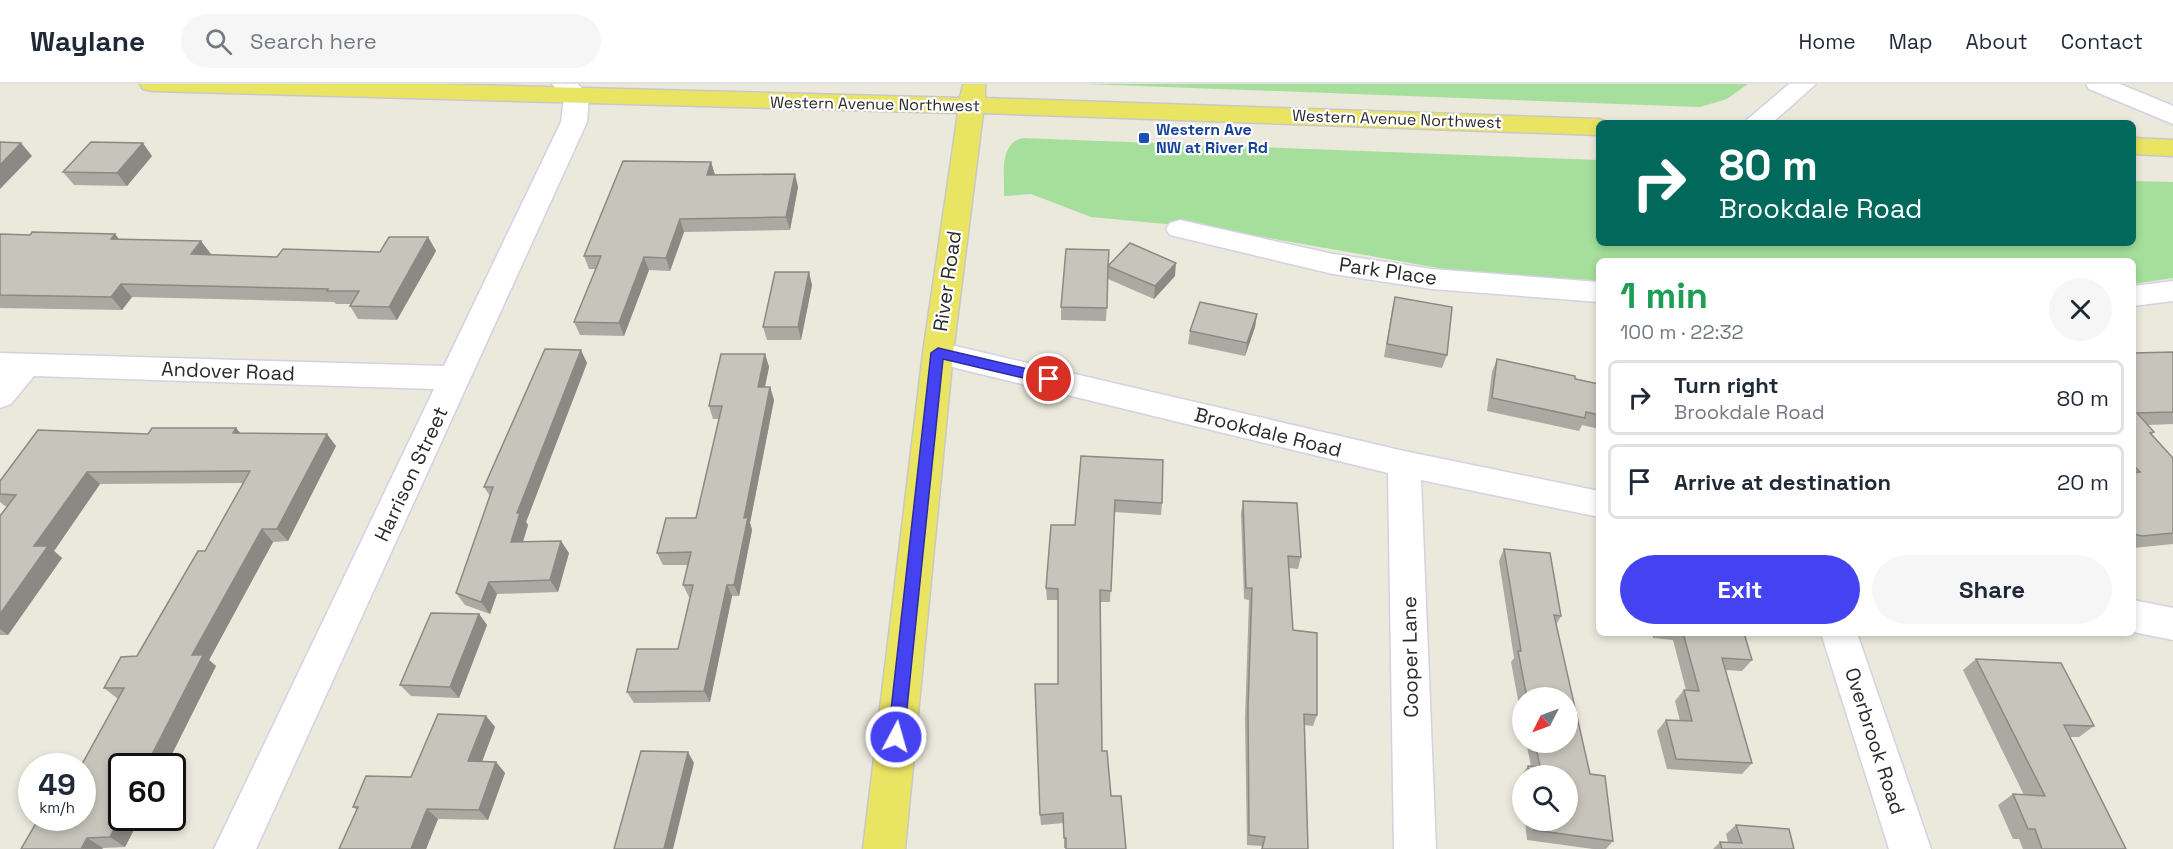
<!DOCTYPE html>
<meta charset="utf-8">
<style>
body{margin:0;font-family:"Space Grotesk",sans-serif;background:#f6f6f7;color:#1f2937;height:100vh;display:flex;flex-direction:column;font-size:22px;white-space:nowrap}
*{box-sizing:border-box;margin:0}
p{font-size:20px;color:#747a83}
.icon{flex:none;width:33px;height:33px;fill:none;stroke:currentColor;stroke-width:2;stroke-linecap:round;stroke-linejoin:round}
.map{position:relative;flex:1;overflow:hidden}
.details{position:absolute;left:1596px;top:174px;width:540px;height:378px;display:flex;flex-direction:column;background:#fff;border-radius:9px;box-shadow:0 3px 9px #0003}
.details>*{flex:none}
.banner{position:absolute;left:1596px;top:36px;width:540px;height:126px;border-radius:9px;box-shadow:0 3px 9px #0003;background:#00695c;color:#fff;overflow:hidden}
.needle{width:39px;rotate:228deg}
.buttons{position:absolute;left:1512px;top:603px;display:grid;gap:12px}
.buttons a{display:grid;place-items:center;width:66px;height:66px;border-radius:50%;background:#fff;box-shadow:0 3px 9px #0003;font-size:30px}
.speed{position:absolute;left:18px;top:669px;display:flex;gap:12px;font-size:30px;font-weight:700;text-align:center}
.speed>*{display:grid;place-content:center;width:78px;height:78px;border-radius:50%;background:#fff;box-shadow:0 3px 9px #0003;line-height:1}
.speed small{font-size:15px;font-weight:400}
.speed .limit{border:3px solid #111;border-radius:9px;background:#fff;color:#111}
.pin{position:absolute;display:grid;place-items:center;width:51px;height:51px;color:#fff;margin:-26px;border:3px solid #fff;border-radius:50%;box-shadow:0 2px 6px #0007}
.me{position:absolute;width:66px;margin:-33px;rotate:6deg;stroke-linejoin:round;filter:drop-shadow(0 0 4px #0008)}
.turn{display:flex;align-items:center;gap:21px;height:126px;padding:0 24px;font-size:27px}
.turn .icon{width:78px;height:78px;stroke-width:2.5}
.turn b{display:block;font-size:42px;line-height:51px}
.round{display:grid;place-items:center;flex:none;width:63px;height:63px;border-radius:32px;background:#f6f6f7}
.summary{display:flex;align-items:center;justify-content:space-between;height:102px;padding:0 24px}
h1{font-size:36px;font-weight:600;line-height:45px;color:#1e9e55}
.action{display:flex;gap:12px;margin-top:auto;padding:12px 24px}
.action a{flex:1;height:69px;border-radius:36px;background:#4543f1;color:#fff;font-size:24px;font-weight:600;line-height:69px;text-align:center}
.action a+a{background:#f6f6f7;color:#1f2937}
ul{padding:0;list-style:none}
li{display:flex;align-items:center;gap:18px;height:75px;margin:0 12px 9px;padding:0 12px;border:3px solid #e0e1e3;border-radius:9px}
li div{flex:1}
li b{display:block;font-size:22px}
li em{font-style:normal}
header{display:flex;align-items:center;gap:36px;box-sizing:border-box;height:84px;padding:0 30px;background:#fff;border-bottom:2px solid #e0e1e3}
header strong{font-size:28px}
nav{display:flex;gap:33px;margin-inline-start:auto;font-size:21px}
.search{width:420px;height:54px;background:#f6f6f7;display:flex;align-items:center;gap:15px;box-sizing:border-box;padding:0 21px;border-radius:33px;color:#747a83;font-size:22px}
.map>svg:first-child{display:block}
</style>
<header>
<strong>Waylane</strong>
<div class="search"><svg class="icon" aria-label="search" viewBox="0 0 24 24"><circle cx="10" cy="10" r="6"/><path d="M15 15l6 6"/></svg>Search here</div>
<nav><a>Home</a><a>Map</a><a>About</a><a>Contact</a></nav>
</header>
<div class="map">
<svg width="2173" height="765" viewBox="0 0 2173 765">
<rect width="100%" height="100%" fill="#ebe8dc"/>
<g fill="#a5df9b">
<path d="M1087 0H1748L1727 15 1700 23Z"/>
<path d="M1022 54 1599 76V159H2133V97L2173 98V194L2133 200V177H1599V197L1450 186 1218 145 1091 133 1031 110 1004 112C1005 92 998 61 1022 54Z"/>
</g>
<g fill="none" stroke-linecap="round" stroke-linejoin="round">
<g stroke="#d2d2e2" stroke-width="3">
<g id="minor">
<path d="M552 0H578L589 12 587 38 256 765H214L434 305 34 292 11 320 0 324V269L444 282 561 38 564 14Z"/>
<path d="M1789 0H1816L1772 39H1743Z"/>
<path d="M2086 0H2120L2171 21 2173 22V40L2089 5Z"/>
<path d="M1180 136 1333 170 1432 185 1599 198V218L1432 205 1333 190 1170 151 1166 145 1170 139Z"/>
<path d="M2173 197V217L2133 222V202Z"/>
<path d="M938 258 1404 367 1599 407V433L1421 396 1436 765H1394L1388 389 927 277 923 269 927 261Z"/>
<path d="M2133 516 2173 524V556L2133 548Z"/>
<path d="M1821 549H1857L1931 765H1889Z"/>
</g>
</g>
<g stroke="#c8c8c8" stroke-width="3">
<g id="major">
<path d="M140 0H436L960 14 963 0H985V14L1599 35 1609 39H1599V51L983 29 953 269 905 765H863L923 269 958 29 152 7 143 5Z"/>
<path d="M2133 54 2173 56V72L2133 70Z"/>
</g>
</g>
<use href="#minor" fill="#fff" fill-rule="evenodd"/>
<use href="#major" fill="#eae463" fill-rule="evenodd"/>
</g>
<g fill="#aba9a2">
<path d="M152 72 127 102 74 101 63 88Z"/>
<path d="M711 78 715 91 798 103 790 146 684 148 670 187 649 186 624 252 580 251 574 238 596 185H589L584 172Z"/>
<path d="M0 150 30 151 115 150 119 155 211 170V171L277 173 380 168 428 153 436 167 397 236 358 235 350 222 351 220H336L334 218 132 213 122 226 0 224Z"/>
<path d="M1109 182 1175 192 1154 215 1108 195 1106 237 1061 236V223Z"/>
<path d="M812 201 801 256H767L763 243Z"/>
<path d="M1395 213 1447 271 1442 284 1384 273 1392 226Z"/>
<path d="M1257 230 1255 243 1245 272 1188 260 1190 247Z"/>
<path d="M2173 268V340L2148 341 2154 348 2152 350 2173 374V460L2133 464V269Z"/>
<path d="M765 270 769 283 765 303H770L774 316 750 439 752 446 739 512H732L710 618 634 619 627 608 678 565 690 513H689L683 501 688 481H663L657 469 696 434 719 335H713L709 322Z"/>
<path d="M1497 275 1599 300V345L1582 341 1579 347 1487 327 1492 288Z"/>
<path d="M587 279 526 438 528 441 523 458 569 469 558 508 497 510 490 530 465 521 456 509 490 412 484 403Z"/>
<path d="M236 344 240 349 336 362 288 457 273 458 209 576 216 582 166 682H122V734H140L125 763 103 764 102 765H21L82 734 118 615 104 604 137 572 205 467 243 399 100 400 54 467 62 474 8 551H0V432L7 422H5L0 418V397Z"/>
<path d="M1081 372 1162 419 1161 431 1114 428 1110 518H1100L1066 764H1064V739L1041 741 1040 731 1058 600V516H1047L1046 504 1075 441Z"/>
<path d="M1243 417 1301 473 1298 485 1289 484 1293 546 1317 631 1313 642 1304 641 1308 765H1261L1262 762 1247 761 1245 635 1249 516 1244 515 1241 430Z"/>
<path d="M1504 465 1561 532 1556 541 1590 690 1613 757 1606 765H1593L1527 756 1525 736H1568V692H1522V706L1521 692 1528 682H1531L1526 658H1568V614H1522V637L1511 578 1514 574 1499 477Z"/>
<path d="M479 530 487 541 459 614 411 612 400 601Z"/>
<path d="M1652 549H1744L1752 576 1742 587 1725 586 1752 679 1742 690 1667 685 1657 647 1666 636 1680 637 1675 617 1684 606H1686L1673 556 1653 554Z"/>
<path d="M1976 575 2094 642 2079 653H2069L2126 765H2023L2019 755H2013L1998 721 2013 710 2024 711 1963 586Z"/>
<path d="M486 632 495 643 482 678H496L505 689 488 736 438 735 426 765H339L357 726 353 723 411 693Z"/>
<path d="M1736 741 1794 765H1713L1720 758H1728L1726 750Z"/>
</g>
<g fill="#8b8984">
<path d="M21 59 32 72 0 105V81Z"/>
<path d="M143 59 152 72 127 102 117 89Z"/>
<path d="M711 78 715 91H707Z"/>
<path d="M795 90 798 103 790 146 786 133Z"/>
<path d="M680 135 684 148 670 187 666 174Z"/>
<path d="M115 150 125 163 111 155Z"/>
<path d="M428 153 436 167 397 236 389 223Z"/>
<path d="M201 157 211 170 201 183 191 170Z"/>
<path d="M644 173 649 186 624 252 619 239Z"/>
<path d="M1176 179 1175 192 1154 215 1155 202Z"/>
<path d="M809 188 812 201 801 256 798 243Z"/>
<path d="M121 200 132 213 122 226 111 213Z"/>
<path d="M1257 230 1255 243 1245 272 1247 259Z"/>
<path d="M581 266 587 279 526 438 528 441 519 470 511 458 517 429Z"/>
<path d="M765 270 769 283 762 316 758 303Z"/>
<path d="M770 303 774 316 750 439 752 446 739 512 734 501 744 434Z"/>
<path d="M236 344 247 357 233 349Z"/>
<path d="M327 350 336 362 288 457 277 445Z"/>
<path d="M87 388 100 400 54 467 62 474 8 551 0 545V530L34 462Z"/>
<path d="M262 445 273 458 209 576 216 582 166 682H146L192 571Z"/>
<path d="M561 457 569 469 558 508 550 496Z"/>
<path d="M489 498 497 510 490 530 481 518Z"/>
<path d="M727 501 732 512 710 618 704 607Z"/>
<path d="M479 530 487 541 459 614 450 603Z"/>
<path d="M486 632 495 643 478 688 468 677Z"/>
<path d="M688 668 694 679 673 765H664Z"/>
<path d="M496 678 505 689 488 736 479 726Z"/>
<path d="M427 725 438 735 426 765H411Z"/>
<path d="M122 730V734H140L125 763 110 753Z"/>
<path d="M87 754 103 764 102 765H81Z"/>
</g>
<g fill="#c7c4bc" stroke="#8b8984" stroke-width="1.5">
<path d="M0 58 21 59 0 81Z"/>
<path d="M91 58 143 59 117 89 63 88Z"/>
<path d="M623 77 711 78 707 91 795 90 786 133 680 135 666 174 644 173 619 239 574 238 601 172H584Z"/>
<path d="M32 148 115 150 111 155 201 157 191 170 277 173 283 165 380 168 389 153H428L389 223 350 222 359 207H327L328 205 121 200 111 213 0 211V150L30 151Z"/>
<path d="M1130 159 1176 179 1155 202 1108 182 1107 224 1061 223 1066 165 1109 166 1108 182Z"/>
<path d="M775 188H809L798 243H763Z"/>
<path d="M1395 213 1452 223 1447 271 1387 260Z"/>
<path d="M1200 218 1257 230 1247 259 1190 247Z"/>
<path d="M545 265 581 266 517 429H520L511 458 561 457 550 496 489 498 481 518 456 509 493 403H484Z"/>
<path d="M2173 268V328L2137 329 2154 348 2150 349 2173 374V449L2142 452 2133 450V389L2140 388 2133 381V269Z"/>
<path d="M721 270H765L758 303H770L744 434 748 433 734 501H727L704 607 627 608 637 565H678L693 501H683L691 468 657 469 666 434H696L722 322H709Z"/>
<path d="M1497 275 1575 292V295L1599 300V331L1586 328 1585 334 1492 314Z"/>
<path d="M152 344H236L233 349 327 350 277 445H262L192 571H203L146 682H122V730L110 753 87 754 81 765H21L39 734H82V682H81L124 604H104L121 573 137 572 198 467H205L250 387 87 388 34 462H48L0 530V432L16 411 0 410V397L38 346 148 350Z"/>
<path d="M1081 372 1163 376 1162 419 1115 416 1111 507 1100 506 1102 667H1107L1111 712H1121L1126 765H1066V754H1064L1063 729 1040 731 1035 600H1058V505L1046 504 1051 441H1075Z"/>
<path d="M1243 417 1297 419 1301 473 1288 472 1293 546 1317 549V631L1304 630 1308 765H1262L1265 753 1249 751 1248 624 1252 504H1246Z"/>
<path d="M1504 465 1550 469 1561 532 1554 531 1590 690 1605 692 1613 757 1534 746 1533 736H1568V692H1529L1528 682 1540 683 1535 658H1568V614H1527L1518 567H1521Z"/>
<path d="M431 529 479 530 450 603 400 601Z"/>
<path d="M1683 549H1744L1752 576 1722 574 1752 679 1676 675 1666 636 1692 637 1684 606 1699 607Z"/>
<path d="M1976 575 2061 579 2094 642 2064 641 2126 765H2042L2035 745H2028L2013 710 2045 712Z"/>
<path d="M438 630 486 632 468 677 496 678 479 726 427 725 411 765H339L358 723H353L366 692 411 693Z"/>
<path d="M641 667 688 668 664 765H614Z"/>
<path d="M1736 741 1789 745 1794 765H1722L1720 758 1742 759Z"/>
</g>
<path fill="#4543f1" stroke="#2d2c9d" stroke-width="1.5" d="M938 264 1049 290 1056 295 1049 300 943 275 904 653 901 658 896 661 890 658 888 653 931 269Z"/>
<rect fill="#1a4fb4" stroke="#fff" stroke-width="2" x="1138" y="48" width="12" height="12" rx="3"/>
<g text-anchor="middle" dominant-baseline="central" stroke-width="4.5" stroke-linejoin="round" paint-order="stroke">
<g font-size="16" fill="#2a2a2a" stroke="#fff">
<text transform="translate(875 20) rotate(1)">Western Avenue Northwest</text>
<text transform="translate(1397 35) rotate(2)">Western Avenue Northwest</text>
</g>
<g font-size="16" font-weight="bold" fill="#164399" stroke="#fff" text-anchor="start">
<text x="1156" y="45">Western Ave<tspan x="1156" dy="18">NW at River Rd</tspan></text>
</g>
<g font-size="20" fill="#2a2a2a" stroke="#fff">
<text transform="translate(1388 187) rotate(8)">Park Place</text>
<text transform="translate(947 197) rotate(-82)">River Road</text>
<text transform="translate(228 287) rotate(2)">Andover Road</text>
<text transform="translate(1268 348) rotate(14)">Brookdale Road</text>
<text transform="translate(411 390) rotate(-65)">Harrison Street</text>
<text transform="translate(1410 573) rotate(-91)">Cooper Lane</text>
<text transform="translate(1875 657) rotate(72)">Overbrook Road</text>
</g>
</g>
</svg>
<div class="buttons">
<a><svg class="needle" viewBox="-14 -14 28 28"><path d="M0-13l5 13h-10z" fill="#e53935"/><path d="M0 13l5-13h-10z" fill="#747a83"/></svg></a>
<a><svg class="icon" aria-label="search" viewBox="0 0 24 24"><circle cx="10" cy="10" r="6"/><path d="M15 15l6 6"/></svg></a>
</div>
<div class="speed"><div>49<small>km/h</small></div><div class="limit">60</div></div>
<div class="pin" style="left:1049px;top:295px;background:#d93025"><svg class="icon" aria-label="arrive" viewBox="0 0 24 24"><path d="M6 21V4h12l-3 4 3 4H6"/></svg></div>
<svg class="me" style="left:896px;top:653px" viewBox="-20 -20 40 40"><circle r="17" fill="#4543f1" stroke="#fff" stroke-width="3"/><path d="M0-11L8 9 0 5-8 9z" fill="#fff"/></svg>
<div class="banner">
<div class="turn"><svg class="icon" aria-label="right" viewBox="0 0 24 24"><path d="M7 20v-9h11M14 6l5 5-5 5"/></svg><div><b>80 m</b>Brookdale Road</div></div>
</div>
<section class="details">
<div class="summary"><div><h1>1 min</h1><p>100 m · 22:32</p></div><a class="round"><svg class="icon" aria-label="close" viewBox="0 0 24 24"><path d="M6 6l12 12M18 6L6 18"/></svg></a></div>
<ul>
<li><svg class="icon" aria-label="right" viewBox="0 0 24 24"><path d="M7 20v-9h11M14 6l5 5-5 5"/></svg><div><b>Turn right</b><p>Brookdale Road</p></div><em>80 m</em></li>
<li><svg class="icon" aria-label="arrive" viewBox="0 0 24 24"><path d="M6 21V4h12l-3 4 3 4H6"/></svg><div><b>Arrive at destination</b></div><em>20 m</em></li>
</ul>
<div class="action"><a>Exit</a><a>Share</a></div>
</section>
</div>
